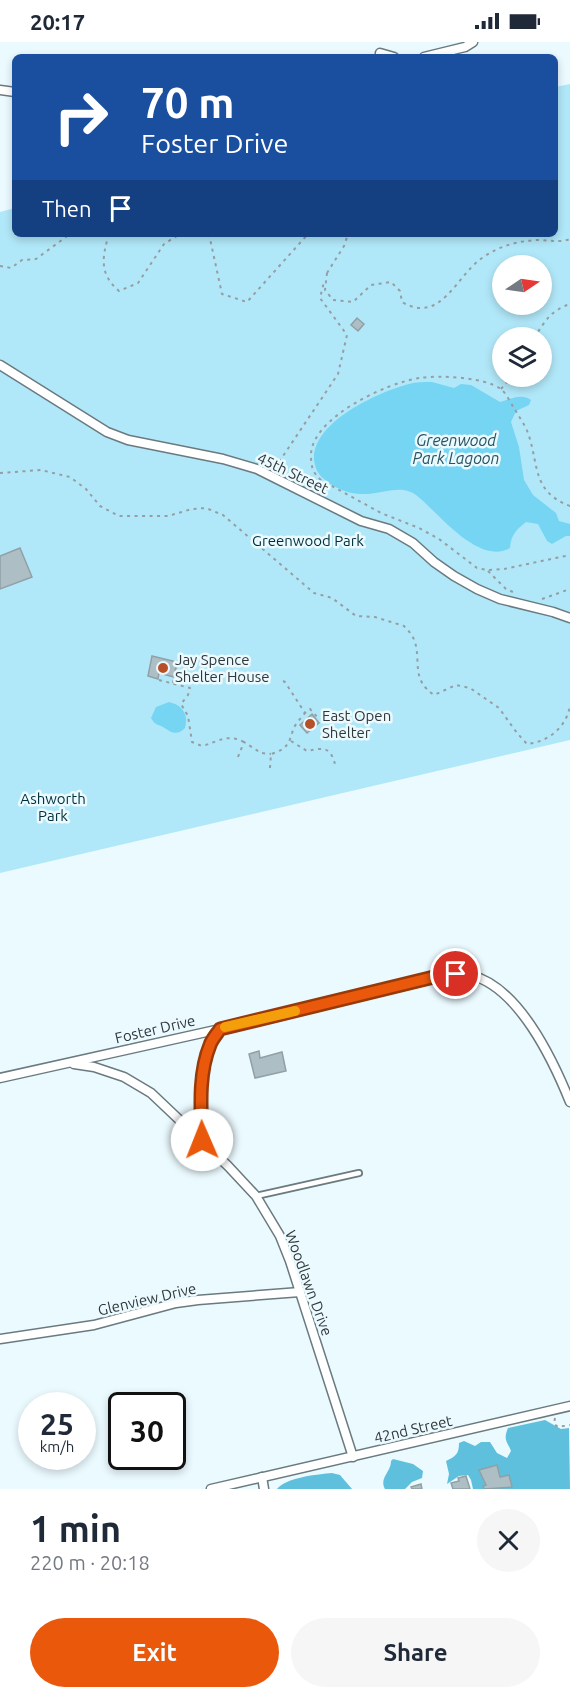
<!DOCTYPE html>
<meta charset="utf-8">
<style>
body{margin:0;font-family:Ubuntu,sans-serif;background:#f6f6f7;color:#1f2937;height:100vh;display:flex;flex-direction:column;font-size:22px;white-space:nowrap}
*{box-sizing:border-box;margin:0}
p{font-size:20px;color:#747a83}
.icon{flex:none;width:33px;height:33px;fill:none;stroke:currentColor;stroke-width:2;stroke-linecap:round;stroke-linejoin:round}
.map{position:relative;height:1447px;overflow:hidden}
.drawer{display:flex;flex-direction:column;background:#fff;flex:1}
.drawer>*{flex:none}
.top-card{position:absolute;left:12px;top:12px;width:546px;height:183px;border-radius:9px;box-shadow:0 3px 9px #0003;background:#1a4fa0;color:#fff;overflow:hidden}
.needle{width:39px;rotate:77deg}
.tools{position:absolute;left:492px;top:213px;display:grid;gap:12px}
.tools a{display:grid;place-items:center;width:60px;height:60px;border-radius:50%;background:#fff;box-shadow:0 3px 9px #0003;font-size:30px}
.speed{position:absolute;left:18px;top:1350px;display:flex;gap:12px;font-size:30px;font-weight:700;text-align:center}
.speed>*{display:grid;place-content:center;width:78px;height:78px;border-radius:50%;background:#fff;box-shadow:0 3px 9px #0003;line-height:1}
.speed small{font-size:15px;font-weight:400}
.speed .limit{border:3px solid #111;border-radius:9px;background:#fff;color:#111}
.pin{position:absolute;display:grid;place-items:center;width:51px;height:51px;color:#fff;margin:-26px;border:3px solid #fff;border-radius:50%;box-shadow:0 2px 6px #0007}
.me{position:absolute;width:66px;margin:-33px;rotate:359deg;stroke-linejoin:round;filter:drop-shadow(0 0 4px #0008)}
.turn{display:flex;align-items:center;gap:21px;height:126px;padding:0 30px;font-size:27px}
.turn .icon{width:78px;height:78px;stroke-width:2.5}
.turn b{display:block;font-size:42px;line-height:51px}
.then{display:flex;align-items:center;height:57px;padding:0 30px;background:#0003;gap:12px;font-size:22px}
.round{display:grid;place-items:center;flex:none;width:63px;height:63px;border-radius:32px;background:#f6f6f7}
.head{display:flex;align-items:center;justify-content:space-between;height:102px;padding:0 30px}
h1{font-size:36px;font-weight:600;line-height:45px}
.button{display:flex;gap:12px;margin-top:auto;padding:12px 30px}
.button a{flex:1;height:69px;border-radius:36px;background:#ea580c;color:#fff;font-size:24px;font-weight:600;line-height:69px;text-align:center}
.button a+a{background:#f6f6f7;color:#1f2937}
.status{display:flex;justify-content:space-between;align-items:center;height:42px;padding:0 30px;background:#fff;direction:ltr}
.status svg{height:16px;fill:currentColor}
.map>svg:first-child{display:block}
</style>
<div class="status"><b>20:17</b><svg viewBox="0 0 49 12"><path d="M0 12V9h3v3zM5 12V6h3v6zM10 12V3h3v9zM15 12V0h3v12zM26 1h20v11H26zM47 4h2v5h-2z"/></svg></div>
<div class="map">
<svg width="570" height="1447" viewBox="0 0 570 1447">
<rect width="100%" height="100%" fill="#ebfaff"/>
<path fill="#b1e8f9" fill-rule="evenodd" d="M570 42V698L0 831V170L15 166V192H555V45ZM502 224H542V262H502ZM502 296H542V334H502Z"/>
<g fill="#5fc0dd">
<path d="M545 1378 561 1387 569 1386 570 1447H473L471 1438 468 1433 459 1434 447 1442 449 1432 446 1419C456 1414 459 1412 459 1401L464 1399 475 1404 481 1400H490L497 1411 507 1416 511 1409C507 1399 503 1398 508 1386Z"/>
<path d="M393 1417 413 1422 423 1429 422 1436 412 1440 405 1447H385C379 1436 391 1430 391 1419Z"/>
<path d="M332 1431 340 1433 352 1447H277C285 1436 318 1432 332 1431Z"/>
</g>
<g fill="#75d5f3">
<path d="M432 340 454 346 461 342 471 343 500 360C510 357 522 351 531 358L529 363 516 369 511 380 519 405 524 438 533 453 556 471 559 479 570 482V494H566L552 502 547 499 538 482 526 480C516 488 511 493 510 506 478 524 438 470 416 453 401 441 379 453 362 452 349 452 334 446 324 437 318 433 315 425 314 418 312 380 378 350 409 342 416 340 424 340 432 340Z"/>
<path d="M169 660C182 663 189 672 185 686 177 694 172 691 163 685 157 682 155 683 151 676L156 665Z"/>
</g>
<g fill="#adbfc5" stroke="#90a0a6" stroke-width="1.5">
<path d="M357 276 364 282 358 289 351 283Z"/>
<path d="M20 506 32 535 0 547V514Z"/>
<path d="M152 614 177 620 174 635 159 631 158 637 148 634Z"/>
<path d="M312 672 319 681 307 691 300 683Z"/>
<path d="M259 1009 260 1016 282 1010 286 1029 255 1036 249 1012Z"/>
<path d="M497 1423 500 1435 509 1433 512 1445 484 1447 483 1444 486 1443 479 1428Z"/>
<path d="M466 1434 470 1447H453L451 1441 459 1439 458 1436Z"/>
<path d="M421 1442 422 1447H412L411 1445Z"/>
</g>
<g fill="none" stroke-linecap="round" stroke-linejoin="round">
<g stroke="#6a7a7f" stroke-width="8">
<path id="lane" d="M256 1154 359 1131"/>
</g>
<g stroke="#6a7a7f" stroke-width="11">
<g id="street">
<path d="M380 11 394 15"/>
<path d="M424 15 465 5 473 0"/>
<path d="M0 48 15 50"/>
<path d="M0 323 107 390 128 398 223 417 257 427 361 479 389 487 413 501 434 520 454 534 477 547 500 557 553 570 570 576"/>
<path d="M74 1022 94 1025 124 1035 151 1051 228 1124 256 1154 280 1194 290 1219 353 1415"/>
<path d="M0 1036 220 987 437 934C448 933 459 931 470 933 518 944 553 1018 570 1060"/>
<path d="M202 1098C201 1068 198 1032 210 1003 212 997 217 992 220 987"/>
<path d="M0 1297 94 1283 176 1261 198 1258 300 1250"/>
<path d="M262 1435 264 1447"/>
<path d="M211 1447 570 1364"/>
</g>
</g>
<g stroke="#949ea3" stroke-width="2" stroke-dasharray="3 4.5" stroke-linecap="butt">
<path d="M109 192C102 215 99 232 119 249L138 241 164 202 180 192"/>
<path d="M209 192 222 252 247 260 308 192"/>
<path d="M0 224 11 226 22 218 36 217 70 192"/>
<path d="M327 231 325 248 333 258 353 260 371 243 391 240 400 249 402 260C441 283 456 234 482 216 499 204 517 199 538 198 549 198 559 201 570 197"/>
<path d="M327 231 344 204 348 192"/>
<path d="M534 296C546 278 550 269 570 262"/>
<path d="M501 347 512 334"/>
<path d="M275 426 338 332 347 293 320 256 324 240"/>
<path d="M0 431 41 428 70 435 86 447 100 464 119 474H168L192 467 206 466 223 473 314 551 332 556 356 574 375 575 404 584C409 589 413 594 415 600 421 621 411 637 434 653L456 643 470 646 499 666 517 691 527 702C548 700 567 685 570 663"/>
<path d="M570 464C533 450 539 426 529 394 526 384 519 375 514 366 510 360 506 351 501 347 484 335 440 333 420 336 388 340 310 376 311 414 311 425 313 431 321 438L381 471 419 486 439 497 477 526 487 528 504 527 570 513"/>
<path d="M488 529 506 547 513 550"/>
<path d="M542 557 570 547"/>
<path d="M159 638 190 646 188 653 181 662 188 674 192 700 202 704C218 700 227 691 244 700"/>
<path d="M283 639 285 640 305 671 310 667 319 677"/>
<path d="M173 641 178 618"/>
<path d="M291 699 307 709C326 705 331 705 336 726"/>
<path d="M238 715 244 700 261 711 271 712"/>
<path d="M270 726 271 712C287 707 289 702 293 688 295 682 301 676 305 671"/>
<path d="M555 1376 554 1382 558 1385 570 1383"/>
</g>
<use href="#lane" stroke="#fff" stroke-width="4.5"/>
<use href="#street" stroke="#fff" stroke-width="8"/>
</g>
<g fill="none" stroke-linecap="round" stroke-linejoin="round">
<g stroke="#983908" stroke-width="15">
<path id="route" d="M202 1098C201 1068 198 1032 210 1003 212 997 217 992 220 987L438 934 456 932"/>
</g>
<use href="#route" stroke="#ea580c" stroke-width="10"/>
<path stroke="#f59e0b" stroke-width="10" d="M225 985 295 969"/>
</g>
<g fill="#b75029" stroke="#ebfaff" stroke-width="2">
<circle cx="163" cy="626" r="6"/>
<circle cx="310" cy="682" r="6"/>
</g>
<g text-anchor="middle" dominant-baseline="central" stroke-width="5" stroke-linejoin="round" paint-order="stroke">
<g font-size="15" fill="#31373a" stroke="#ebfaff">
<text transform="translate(293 431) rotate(25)">45th Street</text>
<text transform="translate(155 987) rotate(-13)">Foster Drive</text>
<text transform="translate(309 1241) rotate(70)">Woodlawn Drive</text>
<text transform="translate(147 1257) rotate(-13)">Glenview Drive</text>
<text transform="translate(413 1387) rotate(-13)">42nd Street</text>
</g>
<g font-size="15" fill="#002f3b" stroke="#ebfaff">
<text x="308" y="498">Greenwood Park</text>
<text x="53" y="756">Ashworth<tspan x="53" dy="17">Park</tspan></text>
</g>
<g font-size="15" fill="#31373a" stroke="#ebfaff" text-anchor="start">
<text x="175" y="617">Jay Spence<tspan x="175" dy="17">Shelter House</tspan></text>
<text x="322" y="673">East Open<tspan x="322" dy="17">Shelter</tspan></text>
</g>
<g font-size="16" font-style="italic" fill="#295461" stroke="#ebfaff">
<text x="456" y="398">Greenwood<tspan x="456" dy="18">Park Lagoon</tspan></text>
</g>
</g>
</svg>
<div class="tools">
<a><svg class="needle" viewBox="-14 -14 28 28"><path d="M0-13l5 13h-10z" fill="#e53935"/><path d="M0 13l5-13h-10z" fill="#747a83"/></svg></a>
<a><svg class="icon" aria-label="layers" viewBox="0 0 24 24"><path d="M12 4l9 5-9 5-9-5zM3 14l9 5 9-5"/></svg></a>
</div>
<div class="speed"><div>25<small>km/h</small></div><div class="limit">30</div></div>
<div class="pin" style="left:456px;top:932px;background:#d93025"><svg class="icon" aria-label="arrive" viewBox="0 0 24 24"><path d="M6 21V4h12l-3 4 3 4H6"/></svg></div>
<svg class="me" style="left:202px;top:1098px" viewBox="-20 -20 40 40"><circle r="19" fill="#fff"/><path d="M0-13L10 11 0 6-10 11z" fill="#ea580c"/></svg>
<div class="top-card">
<div class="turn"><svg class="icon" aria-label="right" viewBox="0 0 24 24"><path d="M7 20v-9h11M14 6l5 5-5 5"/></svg><div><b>70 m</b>Foster Drive</div></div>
<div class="then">Then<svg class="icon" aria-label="arrive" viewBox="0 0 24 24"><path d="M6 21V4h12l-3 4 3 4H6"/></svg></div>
</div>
</div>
<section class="drawer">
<div class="head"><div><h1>1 min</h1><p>220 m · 20:18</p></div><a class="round"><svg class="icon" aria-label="close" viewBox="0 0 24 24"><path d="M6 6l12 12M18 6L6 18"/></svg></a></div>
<div class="button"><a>Exit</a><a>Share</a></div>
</section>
